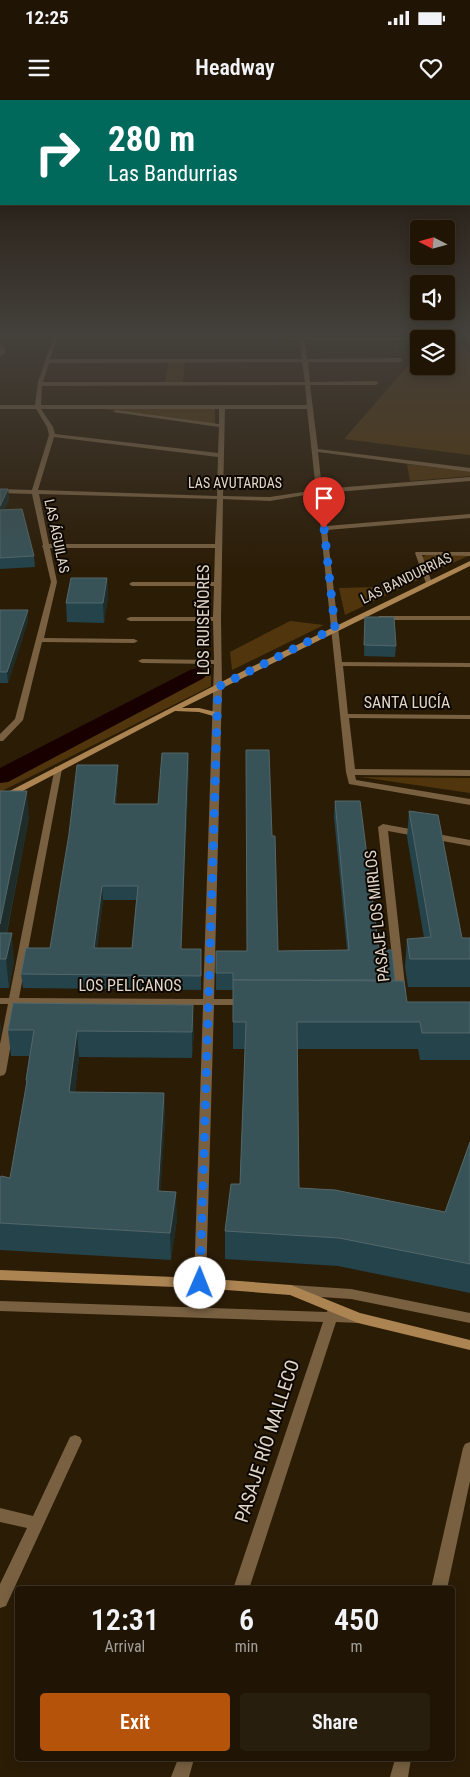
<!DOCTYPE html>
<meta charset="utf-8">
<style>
body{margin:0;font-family:"Roboto Condensed",sans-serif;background:#281e0e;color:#f1f3f6;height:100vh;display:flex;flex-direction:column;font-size:19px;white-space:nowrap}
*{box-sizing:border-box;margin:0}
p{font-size:16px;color:#a29f9a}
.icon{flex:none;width:28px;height:28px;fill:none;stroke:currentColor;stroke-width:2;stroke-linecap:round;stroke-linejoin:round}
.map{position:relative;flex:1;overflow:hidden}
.sheet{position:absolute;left:15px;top:1486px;width:440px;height:175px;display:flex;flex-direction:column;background:#201504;border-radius:5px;box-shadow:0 2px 12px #0003,0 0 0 1px #3d3426}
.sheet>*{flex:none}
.top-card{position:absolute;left:0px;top:0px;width:470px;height:105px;box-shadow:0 2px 12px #0003,0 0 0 1px #3d3426;background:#00695c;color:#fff;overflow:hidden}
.needle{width:32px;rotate:276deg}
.tools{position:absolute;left:410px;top:120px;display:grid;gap:10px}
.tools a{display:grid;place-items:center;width:45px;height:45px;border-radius:5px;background:#201504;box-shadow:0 2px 12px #0003,0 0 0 1px #3d3426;font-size:25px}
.pin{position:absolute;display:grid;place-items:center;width:42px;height:42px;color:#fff;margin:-51px -21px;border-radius:50% 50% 50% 0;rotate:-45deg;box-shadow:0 0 5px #0007}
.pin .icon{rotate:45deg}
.me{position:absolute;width:55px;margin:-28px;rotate:1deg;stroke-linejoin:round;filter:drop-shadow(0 0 4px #0008)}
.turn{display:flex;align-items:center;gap:18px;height:105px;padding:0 25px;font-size:22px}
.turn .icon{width:65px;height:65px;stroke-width:2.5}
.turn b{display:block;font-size:35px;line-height:42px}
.eta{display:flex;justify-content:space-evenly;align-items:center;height:85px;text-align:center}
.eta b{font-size:30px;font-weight:600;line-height:35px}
.action{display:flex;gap:10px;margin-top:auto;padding:10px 25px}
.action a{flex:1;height:58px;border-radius:5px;background:#b45309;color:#fff;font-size:20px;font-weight:600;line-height:58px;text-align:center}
.action a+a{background:#281e0e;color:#f1f3f6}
.status{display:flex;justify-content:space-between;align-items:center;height:35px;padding:0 25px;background:#201504;direction:ltr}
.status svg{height:14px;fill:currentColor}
header{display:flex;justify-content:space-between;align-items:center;height:65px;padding:0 25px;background:#201504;font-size:22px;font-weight:600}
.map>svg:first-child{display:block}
</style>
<div class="status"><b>12:25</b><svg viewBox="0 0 49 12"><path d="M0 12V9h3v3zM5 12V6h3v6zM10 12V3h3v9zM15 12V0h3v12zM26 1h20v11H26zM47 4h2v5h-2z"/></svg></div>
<header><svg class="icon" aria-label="menu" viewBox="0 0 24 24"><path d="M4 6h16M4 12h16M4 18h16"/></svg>Headway<svg class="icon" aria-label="heart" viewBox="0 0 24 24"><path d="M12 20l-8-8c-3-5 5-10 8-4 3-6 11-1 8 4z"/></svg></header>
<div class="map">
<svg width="470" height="1677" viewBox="0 0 470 1677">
<rect width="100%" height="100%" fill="#2b1c06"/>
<g fill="#51360d">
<path d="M435 235H456L470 254V355L344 339 419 253V266H446V239H431Z"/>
<path d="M168 262H185L183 282H165Z"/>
<path d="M94 308H215V324Z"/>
<path d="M407 364 470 372V376L410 381Z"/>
<path d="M426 455 468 456 429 474 422 457Z"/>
<path d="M417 469 420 479 345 515 339 488 378 487Z"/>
<path d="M290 521 324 525 232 570 230 552Z"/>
<path d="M202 566H211V586L0 692V671Z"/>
<path d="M361 677 470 678V693Z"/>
</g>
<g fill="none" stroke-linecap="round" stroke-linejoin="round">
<path fill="#190000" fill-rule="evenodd" d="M197 568 204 570 207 574 204 578 8 682 0 683V668L190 570Z"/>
<path stroke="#786041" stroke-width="10" d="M0 249V251"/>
<g fill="#786041" fill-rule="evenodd">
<path d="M54 235H58V237H162L164 238 162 239H57L50 259H302L300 240 193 239 195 237H300V235H304L305 237 416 238 414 240H305L307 259 400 258 403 260 400 262H308L310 282 376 281 379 283 376 285H310L318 349 470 368V372L318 352 322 389 470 377V381L323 393 327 426 470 414V418L327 430 342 562 470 563V567L343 566 348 614 470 615V619L349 618 355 669 470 670V676L355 675 356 680 470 699V705L349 684 346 672 317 393 270 401 223 399 221 519 222 587 214 899H246L251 902 246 905H214L206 1183 205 1186 200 1188 195 1186 194 1183 203 905 18 904 6 972 4 975 0 976V944L8 904H0V898H9L55 667H61L62 669 19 898 203 899 214 564 142 563 138 561 142 559 214 560 213 521H130L126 519 130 517H213L214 486H132L129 484 132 482H214L215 448H50L57 482 44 538 134 539 138 541 134 543 42 542 23 620 3 641H0V634L15 619 51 482 43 448 42 446 43 445 32 394 0 393V389L32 390 49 335 47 327 36 309H0V305H35L38 282ZM302 262 305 282H43L49 263ZM305 285 307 305H41L42 286ZM41 309H219V324L116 310 113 312 219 327 218 353 55 334 53 327ZM225 309H307L316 390 270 397 223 396ZM54 337 218 357 217 396 38 390ZM39 394 217 399 215 444H49Z"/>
<path d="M416 452H470V456L422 455 432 483 429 485 426 483 415 453Z"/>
<path d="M379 516H470V520H382L378 518Z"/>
<path d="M383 724 470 740V746L388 731 406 894 401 897 396 894 378 727Z"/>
<path d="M291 1185 351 1189 470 1213V1223L351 1199 291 1195 286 1194 285 1190 286 1186Z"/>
<path d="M0 1201 327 1212 328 1208 333 1207 338 1208 340 1212 363 1214 365 1218 363 1222 358 1223 336 1222 249 1489H233L323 1222 0 1211Z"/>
<path d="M75 1335 80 1337 82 1341 6 1506 0 1508V1484L27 1428 0 1422V1408L33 1416 70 1337Z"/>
<path d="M470 1342V1381L447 1489H431L463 1348 465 1344Z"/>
<path d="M178 1659H194L189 1677H171Z"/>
<path d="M395 1659H411L408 1677H390Z"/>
</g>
<g fill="#ab8452" fill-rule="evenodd">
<path d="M470 461V466L182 608H199L220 613V617H217L199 612 175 611 0 703V696L231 577Z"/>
<path d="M0 1170 200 1178 291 1185 360 1213 470 1240V1250L358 1223 290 1195 200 1188 0 1180Z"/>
</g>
</g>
<g fill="#24434b" fill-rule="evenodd">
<path d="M0 389H8L9 399 4 410 34 456 35 467 0 469Z"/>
<path d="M107 478 108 497 104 523 67 522 66 503Z"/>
<path d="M0 510 28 521 8 583H0Z"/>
<path d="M365 517 396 546 395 557 364 556Z"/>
<path d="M188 653 189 666 181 849H201V890L23 888 21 874 50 848 118 665V678L116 704H158ZM103 800H136L132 848H97Z"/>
<path d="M0 691 29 717 7 833 14 861 9 888H0Z"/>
<path d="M335 701 379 850H392L395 881 407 902H470V960H420L418 949H297L299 1088 445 1112 470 1042V1193L338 1166 225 1159V1131L240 1084 245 949H233V890H216V873L247 851 272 736 278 851 347 850 334 717Z"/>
<path d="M409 711 462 838H470V887H408L405 867 407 839 424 838 407 737Z"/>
<path d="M8 930 194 931 192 958 79 957 75 992 164 993 165 1019 160 1091 177 1119 171 1160 0 1150V1079L10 1078 26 987V980L29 956H11Z"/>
</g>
<g fill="#1e2d29">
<path d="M8 389 9 399 0 419V406Z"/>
<path d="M107 478 108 497 104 523 103 503Z"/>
<path d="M28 510V521L8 583 7 572Z"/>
<path d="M188 653 189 666 181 863V849Z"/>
<path d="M118 665V678L114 717V704Z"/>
<path d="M27 691 29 717 1 861 0 851V824Z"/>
<path d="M102 786 103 800 95 862 94 848Z"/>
<path d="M12 833 14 861 9 888 6 859Z"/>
<path d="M193 905 194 931 192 958V932Z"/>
<path d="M0 919 1 929 0 939Z"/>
<path d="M77 931 79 957 72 1019 69 992Z"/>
<path d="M164 993 165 1019 159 1118 158 1091Z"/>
<path d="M176 1092 177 1119 171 1160 170 1133Z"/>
</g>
<g fill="#385358" stroke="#53676a" fill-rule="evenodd">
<path d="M0 389H8L0 406Z"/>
<path d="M22 409 34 456 0 458V410Z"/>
<path d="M71 478H107L103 503H66Z"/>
<path d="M0 510H28L7 572H0Z"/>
<path d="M365 517H394L396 546 364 545Z"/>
<path d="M246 650H269L272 736H275L278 851 349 850 335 701H360L379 850H392L395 880H233V873H216V851H247Z"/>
<path d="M162 653H188L181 849H201V876L21 874 26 848H50L69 734 77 665H118L114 704H158ZM102 786H138L132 848H94Z"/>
<path d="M0 691H27L0 824Z"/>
<path d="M409 711 438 715 462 838H470V859H410L407 839 431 837Z"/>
<path d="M0 833H12L6 859H0Z"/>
<path d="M233 880 404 881 407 902H470V933H422L420 922H297L299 1088 335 1090 445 1112 470 1042V1164L339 1138 225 1131 231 1084H240L246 922H233Z"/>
<path d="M13 903 193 905 192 932 77 931 69 992 164 993 158 1091 176 1092 170 1133 0 1123V1079L1 1076 10 1078 27 981 26 980 34 930H8Z"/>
</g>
<linearGradient id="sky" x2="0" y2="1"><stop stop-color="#180f03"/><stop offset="0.5" stop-color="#44403b"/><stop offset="1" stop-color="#44403b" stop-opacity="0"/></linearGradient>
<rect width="470" height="470" fill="url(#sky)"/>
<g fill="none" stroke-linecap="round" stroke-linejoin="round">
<path stroke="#1a73e8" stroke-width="9" stroke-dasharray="0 16.2" d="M200 1183 218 587 335 528 324 428"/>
</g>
<g text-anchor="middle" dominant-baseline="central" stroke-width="4" stroke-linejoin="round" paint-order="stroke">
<g font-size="14" fill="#e0d6c9" stroke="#0e0802">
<text x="235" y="383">LAS AVUTARDAS</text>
<text transform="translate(57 436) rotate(78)">LAS ÁGUILAS</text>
<text transform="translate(406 478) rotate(-26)">LAS BANDURRIAS</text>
</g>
<g font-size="16" fill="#e0d6c9" stroke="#0e0802">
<text transform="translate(203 520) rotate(-90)">LOS RUISEÑORES</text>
<text x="407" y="602">SANTA LUCÍA</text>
<text transform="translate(377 816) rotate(-96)">PASAJE LOS MIRLOS</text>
<text x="130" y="885">LOS PELÍCANOS</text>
</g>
<g font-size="19" fill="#e0d6c9" stroke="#0e0802">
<text transform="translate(267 1341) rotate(-72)">PASAJE RÍO MALLECO</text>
</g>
</g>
</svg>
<div class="tools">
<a><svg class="needle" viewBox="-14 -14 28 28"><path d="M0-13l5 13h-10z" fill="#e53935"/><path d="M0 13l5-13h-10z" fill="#a29f9a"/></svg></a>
<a><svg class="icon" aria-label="sound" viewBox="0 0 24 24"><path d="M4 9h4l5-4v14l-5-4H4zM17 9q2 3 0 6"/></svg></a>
<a><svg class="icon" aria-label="layers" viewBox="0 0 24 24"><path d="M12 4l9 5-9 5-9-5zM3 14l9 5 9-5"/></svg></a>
</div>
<div class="pin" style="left:324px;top:428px;background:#d93025"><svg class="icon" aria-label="arrive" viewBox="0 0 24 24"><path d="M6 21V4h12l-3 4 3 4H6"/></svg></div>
<svg class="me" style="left:200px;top:1183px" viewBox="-20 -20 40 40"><circle r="19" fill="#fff"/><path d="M0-13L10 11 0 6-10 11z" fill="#1a73e8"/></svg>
<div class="top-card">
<div class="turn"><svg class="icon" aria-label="right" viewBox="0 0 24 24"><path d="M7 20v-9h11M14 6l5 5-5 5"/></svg><div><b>280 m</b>Las Bandurrias</div></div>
</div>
<section class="sheet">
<div class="eta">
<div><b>12:31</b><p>Arrival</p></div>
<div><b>6</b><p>min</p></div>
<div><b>450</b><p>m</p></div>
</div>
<div class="action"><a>Exit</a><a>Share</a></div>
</section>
</div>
